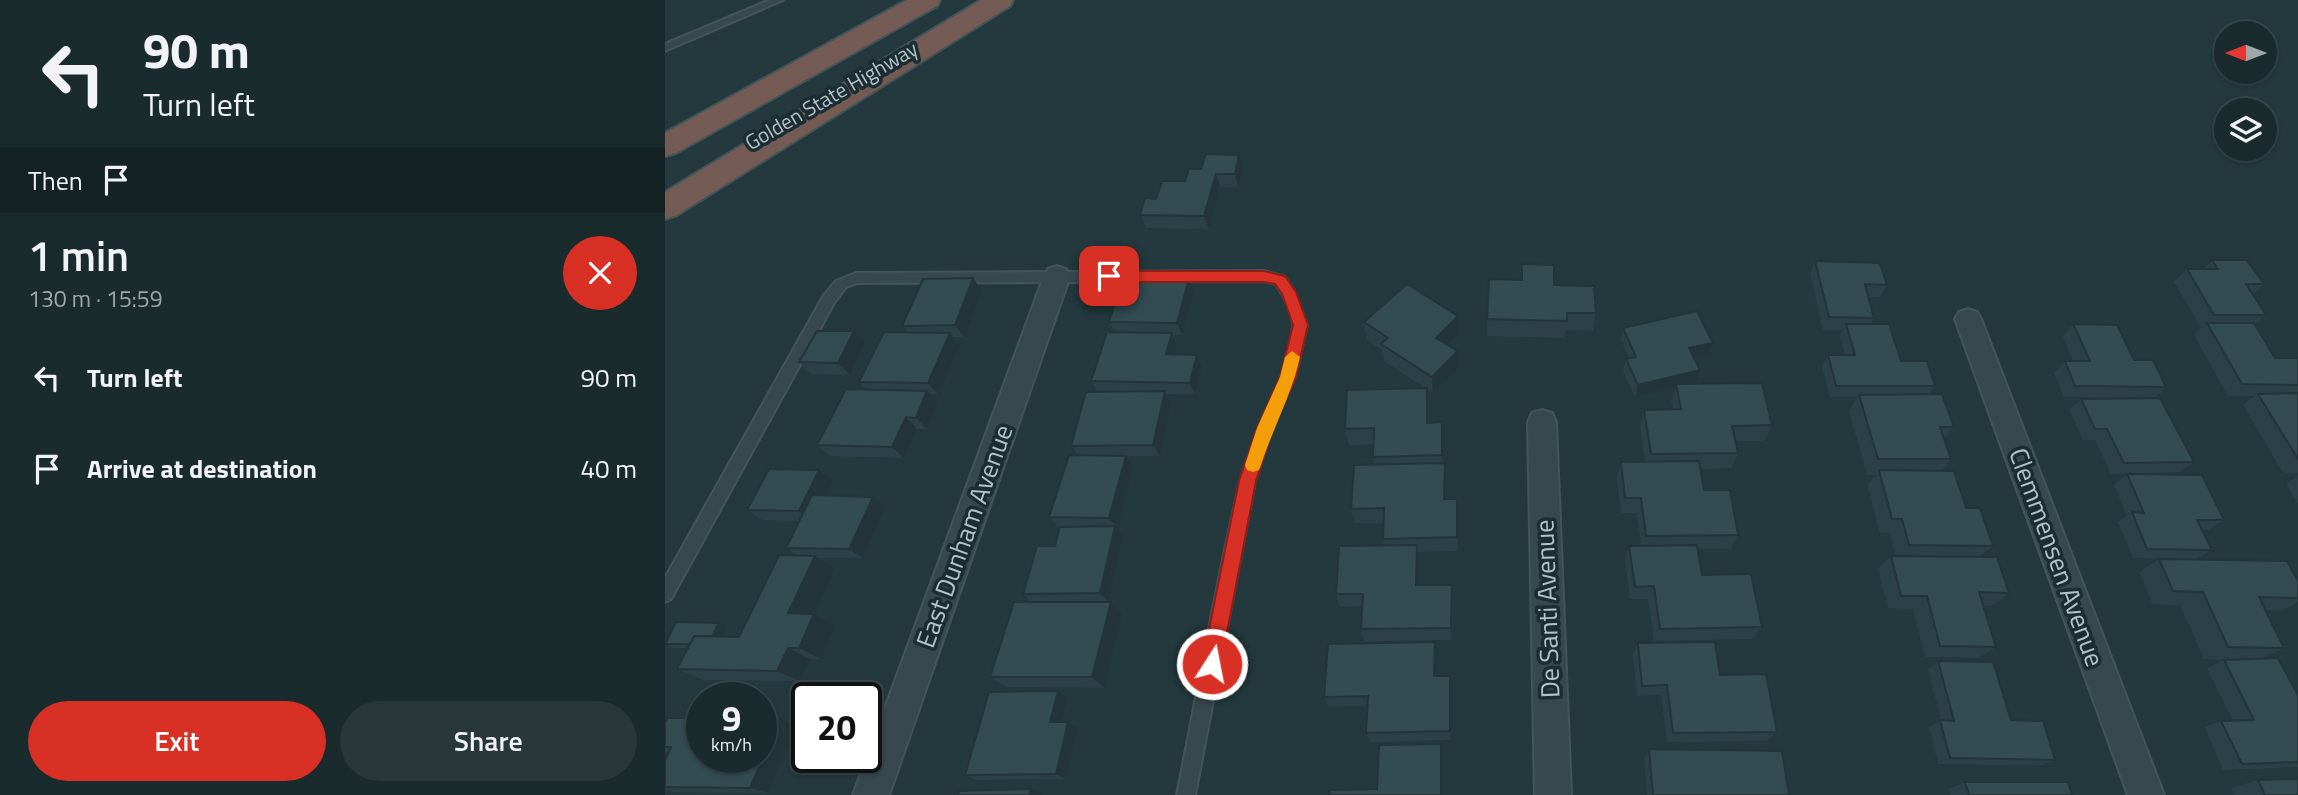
<!DOCTYPE html>
<meta charset="utf-8">
<style>
body{margin:0;font-family:"Titillium Web",sans-serif;background:#27373a;color:#f1f3f6;height:100vh;display:flex;flex-direction:column;font-size:26px;white-space:nowrap}
*{box-sizing:border-box;margin:0}
p{font-size:23px;color:#9fa7aa}
.icon{flex:none;width:38px;height:38px;fill:none;stroke:currentColor;stroke-width:2;stroke-linecap:round;stroke-linejoin:round}
.map{position:relative;flex:1;overflow:hidden}
.details{display:flex;flex-direction:column;background:#1a2b2e;width:665px}
.details>*{flex:none}
.guide{background:#1a2b2e;color:#f1f3f6;overflow:hidden}
.needle{width:46px;rotate:270deg}
.buttons{position:absolute;left:1549px;top:21px;display:grid;gap:14px}
.buttons a{display:grid;place-items:center;width:63px;height:63px;border-radius:50%;background:#1a2b2e;box-shadow:0 2px 5px #0004,0 0 0 2px #38474a;font-size:35px}
.speed{position:absolute;left:21px;top:682px;display:flex;gap:14px;font-size:35px;font-weight:700;text-align:center}
.speed>*{display:grid;place-content:center;width:91px;height:91px;border-radius:50%;background:#1a2b2e;box-shadow:0 2px 5px #0004,0 0 0 2px #38474a;line-height:1}
.speed small{font-size:18px;font-weight:400}
.speed .limit{border:4px solid #111;border-radius:10px;background:#fff;color:#111}
.pin{position:absolute;display:grid;place-items:center;width:60px;height:60px;color:#fff;margin:-30px;border-radius:14px;box-shadow:0 4px 10px #0006}
.me{position:absolute;width:77px;margin:-38px;rotate:11deg;stroke-linejoin:round;filter:drop-shadow(0 0 5px #0008)}
.turn{display:flex;align-items:center;gap:24px;height:147px;padding:0 28px;font-size:32px}
.turn .icon{width:91px;height:91px;stroke-width:2.5}
.turn b{display:block;font-size:49px;line-height:60px}
.then{display:flex;align-items:center;height:66px;padding:0 28px;background:#0003;gap:14px;font-size:26px}
.round{display:grid;place-items:center;flex:none;width:74px;height:74px;border-radius:37px;background:#27373a}
.overview{display:flex;align-items:center;justify-content:space-between;height:119px;padding:0 28px}
h1{font-size:42px;font-weight:600;line-height:52px}
.cta{display:flex;gap:14px;margin-top:auto;padding:14px 28px}
.cta a{flex:1;height:80px;border-radius:42px;background:#d93025;color:#fff;font-size:28px;font-weight:600;line-height:80px;text-align:center}
.cta a+a{background:#27373a;color:#f1f3f6}
ul{padding:0;list-style:none}
li{display:flex;align-items:center;gap:21px;height:91px;padding:0 28px}
li div{flex:1}
li b{display:block;font-size:26px}
li em{font-style:normal}
main{display:flex;flex:1;min-height:0}
.map>svg:first-child{display:block}
</style>
<main>
<section class="details">
<div class="guide">
<div class="turn"><svg class="icon" aria-label="left" viewBox="0 0 24 24"><path d="M17 20v-9H6M10 6l-5 5 5 5"/></svg><div><b>90 m</b>Turn left</div></div>
<div class="then">Then<svg class="icon" aria-label="arrive" viewBox="0 0 24 24"><path d="M6 21V4h12l-3 4 3 4H6"/></svg></div>
</div>
<div class="overview"><div><h1>1 min</h1><p>130 m · 15:59</p></div><a class="round" style="background:#d93025;color:#fff"><svg class="icon" aria-label="close" viewBox="0 0 24 24"><path d="M6 6l12 12M18 6L6 18"/></svg></a></div>
<ul>
<li><svg class="icon" aria-label="left" viewBox="0 0 24 24"><path d="M17 20v-9H6M10 6l-5 5 5 5"/></svg><div><b>Turn left</b></div><em>90 m</em></li>
<li><svg class="icon" aria-label="arrive" viewBox="0 0 24 24"><path d="M6 21V4h12l-3 4 3 4H6"/></svg><div><b>Arrive at destination</b></div><em>40 m</em></li>
</ul>
<div class="cta"><a>Exit</a><a>Share</a></div>
</section>
<div class="map">
<svg width="1633" height="795" viewBox="0 0 1633 795">
<rect width="100%" height="100%" fill="#23393e"/>
<g fill="none" stroke-linecap="round" stroke-linejoin="round">
<g stroke="#43555a" stroke-width="4">
<g id="service">
<path d="M105 0H118L0 51V44Z"/>
<path d="M599 271 620 277 629 291 642 325 630 377 607 428 590 481 530 795H512C533 691 550 586 575 483 588 431 623 380 628 327 629 314 618 294 611 284L599 281 192 283 181 287 169 303 6 599 0 602V578L159 295 171 281 191 273Z"/>
</g>
</g>
<g stroke="#43555a" stroke-width="4">
<g id="minor">
<path d="M392 266 401 269 405 276 224 795H188L379 276 383 269Z"/>
<path d="M1303 309 1312 312 1316 319 1499 795H1463L1290 319 1294 312Z"/>
<path d="M877 410 887 413 891 422 906 795H870L863 422 867 413Z"/>
</g>
</g>
<g stroke="#425459" stroke-width="4">
<g id="motorway">
<path d="M242 0H275L272 6 11 153 0 156V133Z"/>
<path d="M316 0H348L345 6 12 215 0 219V192Z"/>
</g>
</g>
<use href="#service" fill="#37494e" fill-rule="evenodd"/>
<use href="#minor" fill="#37494e" fill-rule="evenodd"/>
<use href="#motorway" fill="#745c54" fill-rule="evenodd"/>
</g>
<g fill="#2b4147">
<path d="M574 155 578 168 573 187H555L544 229 481 228 475 215 491 199 520 181 536 169Z"/>
<path d="M1547 260 1599 284 1588 294 1601 315 1590 324 1610 358H1633V473H1618L1578 405 1590 396H1563L1529 335 1537 327H1536L1509 282 1522 269H1539Z"/>
<path d="M1150 261 1222 285 1215 297H1203L1209 318 1206 324 1236 361 1270 386 1264 394 1289 427 1279 439 1286 459 1276 471 1328 546 1315 557 1344 593 1327 606H1318L1331 647 1314 658 1260 657 1248 609 1223 608 1213 569 1226 556H1231L1225 533H1215L1202 485 1211 475H1202L1184 411 1192 397H1165L1157 367 1163 355H1180L1175 336 1178 330H1158L1145 274Z"/>
<path d="M857 264 931 313 928 331 901 330 900 338 822 336V319L856 280Z"/>
<path d="M308 278 317 291 300 337H289L295 345 273 394H265L273 402 262 429H252L239 458 165 456 152 445 202 390 194 382 242 332 237 326Z"/>
<path d="M529 291 517 335H508L512 345 510 354 532 355 537 367 530 394H502L506 402 495 456H462L468 466 451 528 458 536 443 602H446L457 614 440 688 342 687 325 677 366 602 358 594 390 546 395 527H393L384 517 413 455 406 446 433 392 426 381 449 332 444 322Z"/>
<path d="M793 316 794 333 783 345 793 368 768 394 762 390 763 423 777 422 778 463 781 479V499H792L793 551 753 552 754 559 753 585 787 597V640L699 641 696 629 697 606 675 607 671 594 719 546 718 539 719 523H690L686 509 710 465 708 457V444L684 445 680 429 760 388 719 361 717 350 702 340 699 322Z"/>
<path d="M1408 324 1469 360 1501 387 1490 398 1529 462 1515 472 1446 474 1430 440H1418L1404 410 1416 399 1453 398 1399 397 1389 373 1400 361H1408L1398 337Z"/>
<path d="M958 328 1044 355 1029 358 1031 381 1023 384 1107 425 1099 441H1070L1073 453 1066 468 1035 469 1039 490 1073 535 1066 549H1032L1037 575 1097 627 1088 639 989 641 983 599H965L960 560 964 546H976L972 513H956L952 477 956 462H980L975 426 979 410 1008 409 1006 400 1011 387 970 397 958 371 961 359 964 358 956 340Z"/>
<path d="M189 331 200 343 185 375 147 374 134 362Z"/>
<path d="M1462 474 1559 520 1543 530H1537L1547 550 1531 559 1468 558 1453 522 1462 516 1449 485Z"/>
<path d="M1633 476V504L1621 483Z"/>
<path d="M168 481 160 496 208 497 220 507 198 558H153L170 569 150 615 170 626 156 659H145L135 681 38 680 12 669 23 648H9L0 644 62 627 58 636 74 637 133 555 121 548 134 521 97 520 82 510Z"/>
<path d="M1494 559 1633 581V602L1616 611 1600 610 1619 648 1595 659 1633 695V767L1558 770 1539 727 1556 721 1568 720 1542 668 1559 660 1578 659H1539L1515 605 1487 604 1474 572Z"/>
<path d="M770 642 771 654V676L786 686V740L705 742 701 733 702 706 664 707 659 697Z"/>
<path d="M973 643 1055 675 1112 732 1102 741 1002 742 996 695 972 696 968 654Z"/>
<path d="M1273 661 1346 720 1390 760 1377 765 1273 764 1264 727 1276 720 1263 669Z"/>
<path d="M403 699 397 722 413 728 401 779 312 780 300 775Z"/>
<path d="M0 722 131 726 103 793 7 792 0 790V760L4 752 2 751 0 754Z"/>
<path d="M984 749 1124 795H982L979 758Z"/>
<path d="M1593 780 1633 795H1569L1566 788Z"/>
<path d="M1300 782 1407 795H1285L1284 789Z"/>
</g>
<g fill="#233539">
<path d="M574 155 578 168 573 187 570 174Z"/>
<path d="M551 174 555 187 544 229 539 216Z"/>
<path d="M308 278 317 291 300 337 290 325Z"/>
<path d="M524 279 529 291 517 335 512 323Z"/>
<path d="M793 316 794 333 773 355 771 338Z"/>
<path d="M189 331 200 343 185 375 173 363Z"/>
<path d="M285 333 295 345 273 394 263 383Z"/>
<path d="M507 333 512 345 507 366 501 354Z"/>
<path d="M1048 343 1044 355 1021 360 1024 348Z"/>
<path d="M793 351V368L768 394 767 377Z"/>
<path d="M532 355 537 367 530 394 525 383Z"/>
<path d="M1035 370 1031 381 1012 386 1011 384V387L970 397 973 385Z"/>
<path d="M762 388 763 405V439L762 423Z"/>
<path d="M262 391 273 402 262 429 251 418Z"/>
<path d="M500 391 506 402 495 456 488 445Z"/>
<path d="M241 417 252 429 239 458 227 447Z"/>
<path d="M777 422 778 438V470L777 455Z"/>
<path d="M461 456 468 466 452 528 444 518Z"/>
<path d="M780 463 781 479 780 514 779 499Z"/>
<path d="M154 470 168 481 148 521 134 511Z"/>
<path d="M208 497 220 507 198 558 184 549Z"/>
<path d="M450 526 458 536 443 602 435 593Z"/>
<path d="M752 545 754 559 753 598 751 585Z"/>
<path d="M150 556 170 569 150 615 170 626 156 659 134 648 123 613Z"/>
<path d="M787 585V640L786 628Z"/>
<path d="M446 602 457 614 440 688 427 677Z"/>
<path d="M54 623 62 627 52 649 43 645Z"/>
<path d="M770 642 771 654V686L769 676Z"/>
<path d="M123 648 145 659 135 681 112 671Z"/>
<path d="M785 676 786 686V740L785 731Z"/>
<path d="M393 691 403 699 395 728 385 722Z"/>
<path d="M115 719 131 726 103 793 85 788Z"/>
<path d="M403 722 413 728 401 779 391 774Z"/>
<path d="M776 744 778 752V795H776Z"/>
<path d="M366 789 377 794V795H364Z"/>
</g>
<g fill="#324c52" stroke="#233539" stroke-width="2">
<path d="M541 154 574 155 570 174H551L539 216 475 215 480 198 491 199 497 181H520L524 169H536Z"/>
<path d="M1547 260H1582L1599 284H1581L1601 315H1549L1522 269H1553Z"/>
<path d="M1150 261 1215 263 1222 285 1200 284 1209 318 1164 317Z"/>
<path d="M857 264 889 265V285L929 286 931 313H902V321L822 319 824 279 857 280Z"/>
<path d="M458 277 524 279 512 323 444 322Z"/>
<path d="M308 278 290 325 237 326 258 279Z"/>
<path d="M742 284 793 316 771 338 793 351 767 377 716 344 723 338 699 322Z"/>
<path d="M1032 311 1048 343 1024 348 1035 370 973 385 961 359 971 357 958 328Z"/>
<path d="M1542 323H1589L1610 358H1633V385L1577 384Z"/>
<path d="M1181 324H1224L1236 361H1262L1270 386H1171L1163 355H1190Z"/>
<path d="M1408 324 1452 325 1469 360H1488L1501 387 1410 386 1400 361H1425Z"/>
<path d="M152 331H189L173 363 134 362Z"/>
<path d="M219 332 285 333 263 383 194 382Z"/>
<path d="M442 332 507 333 501 354 532 355 525 383 426 381Z"/>
<path d="M1097 383 1107 425 1067 426 1073 453 986 454 979 410 1016 409 1011 384Z"/>
<path d="M762 388V423L777 422V455L708 457 709 428 680 429 682 390Z"/>
<path d="M181 389 262 391 251 418 241 417 227 447 152 445Z"/>
<path d="M500 391 488 445 406 446 421 392Z"/>
<path d="M1633 393V459L1593 394Z"/>
<path d="M1277 394 1289 427H1275L1286 459H1213L1194 395Z"/>
<path d="M1495 398 1529 462 1459 463 1442 429H1430L1416 399Z"/>
<path d="M404 455 461 456 444 518 384 517Z"/>
<path d="M1034 461 1039 490H1065L1073 535 981 536 976 498H960L956 462Z"/>
<path d="M780 463 779 499H792V537L718 539 719 508 686 509 689 465Z"/>
<path d="M104 469 154 470 134 511 82 510Z"/>
<path d="M1214 470 1289 471 1301 508H1315L1328 546 1244 545 1237 519H1227Z"/>
<path d="M1462 474 1537 475 1559 520H1532L1547 550 1482 549 1467 512 1479 513Z"/>
<path d="M147 495 208 497 184 549 121 548Z"/>
<path d="M450 526 435 593 358 594 372 546H390L395 527Z"/>
<path d="M752 545 751 585H787L786 628 696 629 698 594H671L674 546Z"/>
<path d="M1032 545 1037 575 1086 574 1097 627 995 629 989 586 970 587 964 546Z"/>
<path d="M114 555 150 556 123 613 149 614 134 648H123L112 671 12 669 29 636 74 637Z"/>
<path d="M1226 556 1332 557 1344 593 1314 592 1331 647 1275 646 1262 596H1236Z"/>
<path d="M1494 559 1622 561 1633 581V598L1594 597 1619 648 1563 647 1538 592 1508 591Z"/>
<path d="M349 602H446L427 677H325Z"/>
<path d="M11 622 54 623 47 636H29L25 644H0Z"/>
<path d="M770 642 769 676H785V731L701 733 703 696 659 697 663 644Z"/>
<path d="M1050 642 1055 675 1101 674 1112 732 1008 733 1002 685 977 686 973 643Z"/>
<path d="M1613 658 1633 695V762L1577 764 1556 721 1589 720 1559 660Z"/>
<path d="M1273 661 1328 662 1346 720 1378 721 1390 760 1285 758 1275 720 1289 721Z"/>
<path d="M393 691 385 722H403L391 774 300 775 324 692Z"/>
<path d="M2 718H37V758H96V719H115L85 788 0 787V760L6 747H0V722Z"/>
<path d="M776 744V795H664L665 790 712 789 714 745Z"/>
<path d="M984 749 1117 751 1124 795H988Z"/>
<path d="M1633 779V795H1600L1593 780Z"/>
<path d="M1300 782H1403L1407 795H1304Z"/>
<path d="M366 789 364 795H293L294 791Z"/>
</g>
<path fill="#d93025" stroke="#8d1f18" stroke-width="2" d="M444 271H599L620 276 631 292 643 325 631 377 608 428 591 481 556 664 554 671 547 674 540 671 537 664 574 481 592 428 615 377 628 325 617 294 610 284 599 282H444L437 276Z"/>
<path fill="#f59e0b" d="M627 351 635 357C627 394 608 428 596 465L594 470 588 472 582 470 580 465 592 428 615 377 620 357Z"/>
<g text-anchor="middle" dominant-baseline="central" stroke-width="7" stroke-linejoin="round" paint-order="stroke">
<g font-size="21" fill="#b3c4c9" stroke="#1c2e33">
<text transform="translate(166 95) rotate(-30)">Golden State Highway</text>
</g>
<g font-size="26" fill="#b3c4c9" stroke="#1c2e33">
<text transform="translate(299 536) rotate(-70)">East Dunham Avenue</text>
<text transform="translate(1392 557) rotate(70)">Clemmensen Avenue</text>
<text transform="translate(882 609) rotate(-92)">De Santi Avenue</text>
</g>
</g>
</svg>
<div class="buttons">
<a><svg class="needle" viewBox="-14 -14 28 28"><path d="M0-13l5 13h-10z" fill="#e53935"/><path d="M0 13l5-13h-10z" fill="#9fa7aa"/></svg></a>
<a><svg class="icon" aria-label="layers" viewBox="0 0 24 24"><path d="M12 4l9 5-9 5-9-5zM3 14l9 5 9-5"/></svg></a>
</div>
<div class="speed"><div>9<small>km/h</small></div><div class="limit">20</div></div>
<div class="pin" style="left:444px;top:276px;background:#d93025"><svg class="icon" aria-label="arrive" viewBox="0 0 24 24"><path d="M6 21V4h12l-3 4 3 4H6"/></svg></div>
<svg class="me" style="left:547px;top:664px" viewBox="-20 -20 40 40"><circle r="17" fill="#d93025" stroke="#fff" stroke-width="3"/><path d="M0-11L8 9 0 5-8 9z" fill="#fff"/></svg>
</div>
</main>
